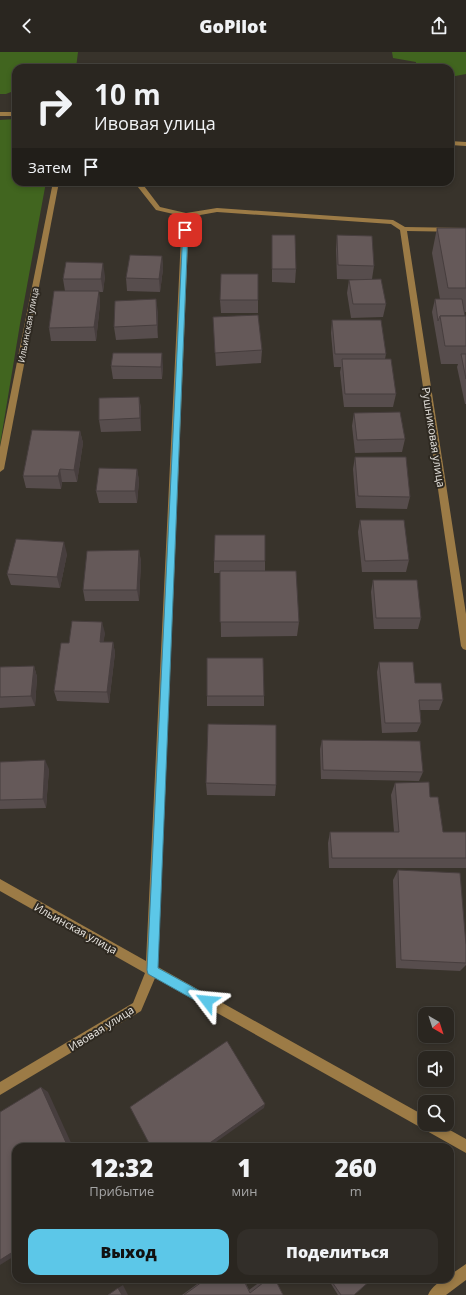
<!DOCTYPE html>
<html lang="ru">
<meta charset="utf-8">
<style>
body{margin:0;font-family:"Open Sans",sans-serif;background:#322e29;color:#f1f3f6;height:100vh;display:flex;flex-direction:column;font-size:15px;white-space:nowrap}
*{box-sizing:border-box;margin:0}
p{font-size:13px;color:#a5a5a5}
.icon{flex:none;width:22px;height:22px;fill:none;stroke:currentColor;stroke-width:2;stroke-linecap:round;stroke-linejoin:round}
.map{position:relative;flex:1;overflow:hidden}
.sheet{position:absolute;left:12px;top:1091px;width:442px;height:140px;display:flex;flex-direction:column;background:#2a2620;border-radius:12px;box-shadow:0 2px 6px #0003,0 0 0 1px #46433e}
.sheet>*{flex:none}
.banner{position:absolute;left:12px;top:12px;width:442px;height:122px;border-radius:12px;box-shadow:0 2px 6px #0003,0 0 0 1px #46433e;background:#2a2620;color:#f1f3f6;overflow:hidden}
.needle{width:26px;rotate:141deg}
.controls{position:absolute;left:418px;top:955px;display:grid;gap:8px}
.controls a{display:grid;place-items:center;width:36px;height:36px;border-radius:8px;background:#2a2620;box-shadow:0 2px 6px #0003,0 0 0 1px #46433e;font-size:20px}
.pin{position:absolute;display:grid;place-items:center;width:34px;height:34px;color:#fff;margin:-17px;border-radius:8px;box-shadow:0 2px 6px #0006}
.me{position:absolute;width:44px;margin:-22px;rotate:299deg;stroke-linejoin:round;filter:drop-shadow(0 0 3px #0008)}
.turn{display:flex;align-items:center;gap:14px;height:84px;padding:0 16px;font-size:18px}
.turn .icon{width:52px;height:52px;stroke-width:2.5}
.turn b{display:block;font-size:28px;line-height:34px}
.then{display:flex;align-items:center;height:38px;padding:0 16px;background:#0003;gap:8px;font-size:15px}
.eta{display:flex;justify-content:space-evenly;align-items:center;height:68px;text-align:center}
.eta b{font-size:24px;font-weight:800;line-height:28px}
.cta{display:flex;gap:8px;margin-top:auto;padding:8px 16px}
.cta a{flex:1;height:46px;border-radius:12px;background:#5cc7e8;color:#111;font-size:16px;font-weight:800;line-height:46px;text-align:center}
.cta a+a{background:#322e29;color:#f1f3f6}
header{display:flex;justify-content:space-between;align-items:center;height:52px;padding:0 16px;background:#2a2620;font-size:18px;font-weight:800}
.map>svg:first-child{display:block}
</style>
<header><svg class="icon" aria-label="back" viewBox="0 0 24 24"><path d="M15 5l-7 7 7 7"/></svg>GoPilot<svg class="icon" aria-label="share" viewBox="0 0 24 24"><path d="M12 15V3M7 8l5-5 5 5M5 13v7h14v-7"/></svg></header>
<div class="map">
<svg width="466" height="1243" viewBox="0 0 466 1243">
<rect width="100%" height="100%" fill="#38332b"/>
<g fill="#41651f">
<path d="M0 0H78L76 16H16V38L6 42H0Z"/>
<path d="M392 0H466V22L450 25V16H416V10L393 6Z"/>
<path d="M16 67V130H46L20 272 0 393V68Z"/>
</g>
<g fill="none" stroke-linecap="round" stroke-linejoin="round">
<g fill="#9c7b46" fill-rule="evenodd">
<rect x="0" y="60" width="16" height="4"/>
<path d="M450 89 466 90V94L450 93Z"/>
<path d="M53 130H59L4 417 0 420V395Z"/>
<path d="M134 130H141L160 155 186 161 217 156 393 168 405 175 466 176V180L407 179 466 562V598L463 597 461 594 400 178 391 172 217 160 189 165 158 915 425 1064V1072H439L466 1087V1101L155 926 141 959 0 1043V1030L133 951 145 921 0 839V827L146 909 182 164 156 158Z"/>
<path d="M466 1212V1228L446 1243H428C431 1235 441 1227 450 1227V1223Z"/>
</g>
</g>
<g fill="#574d4d">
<path d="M437 176H466V260H465V264H466V352H465L457 315 458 312H441L432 260 435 247H440L432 201Z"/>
<path d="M272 183 296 217 295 231 272 230Z"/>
<path d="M337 183 374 214 372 227 386 252 383 265 351 266 347 241 349 228H366L337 227 336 197Z"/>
<path d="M162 204 163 217 160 240 127 239 126 226Z"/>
<path d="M105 224 103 240H99L100 252 96 289H51L49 276 65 239 63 227Z"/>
<path d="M156 247 158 286 116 288 114 275Z"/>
<path d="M220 248H258V261H221Z"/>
<path d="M213 265 262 298 261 311 216 314Z"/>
<path d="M332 268 386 302 385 307 396 342 393 355H344L340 320 341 315H334L331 281Z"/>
<path d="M111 314H163L162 327H113Z"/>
<path d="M139 345 141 357V379L101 380 99 368Z"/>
<path d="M354 361 405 387 402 400 355 401 352 374Z"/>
<path d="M80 379 83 391 77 430H62L61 437 26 436 23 424Z"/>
<path d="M355 405 410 445 407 457 356 456 353 417Z"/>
<path d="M137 417 139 429 137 451H99L96 439Z"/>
<path d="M360 468 409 508 406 520H362L358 480Z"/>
<path d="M139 498 141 510 139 549H85L83 538Z"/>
<path d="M67 502 60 536 11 533 7 522Z"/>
<path d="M214 509H265V519L299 570 297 584 221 585 220 521H214Z"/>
<path d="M373 528 421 566 418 577H374L371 540Z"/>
<path d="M105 581 103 590H113L115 601 109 651 57 649 54 639 69 591Z"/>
<path d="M379 610 443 648 439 658H420L421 671 417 680 382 681 377 620Z"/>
<path d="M34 614 37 625 35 654 0 656V615Z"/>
<rect x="207" y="644" width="57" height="10"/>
<path d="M322 688 423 720 419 729 321 727 320 697Z"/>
<path d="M0 710 49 717 46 756 0 757Z"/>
<path d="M206 731 276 733 275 744 207 743Z"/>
<path d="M395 731 430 745 443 780H466V816H329L328 791 330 780H394L391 743Z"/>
<path d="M398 818 466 893V913L460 919 396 916 393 828Z"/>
<path d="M204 1227H244L249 1238 264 1227H275L283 1243H182Z"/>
<path d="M328 1227H372L354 1243H338Z"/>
</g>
<g fill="#473e3e">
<path d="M162 204 163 217 160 240 159 227Z"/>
<path d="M103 211 105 224 103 240 101 227Z"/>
<path d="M99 239 100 252 96 289 94 275Z"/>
<path d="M156 247 158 260V286L157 273Z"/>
<path d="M162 301 163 314 162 327 161 315Z"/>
<path d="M139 345 141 357V379L140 366Z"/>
<path d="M80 379 83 391 77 430 74 418Z"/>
<path d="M60 417 62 430 61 437 58 424Z"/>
<path d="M137 417 139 429 137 451 135 439Z"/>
<path d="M64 490 67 502 60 536 57 525Z"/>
<path d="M139 498 141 510 139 549 137 538Z"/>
<path d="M102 570 105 581 102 601 100 590Z"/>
<path d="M113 590 115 601 109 651 107 640Z"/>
<path d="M34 614 37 625 35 654 31 644Z"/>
<path d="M45 708 49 717 46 756 43 747Z"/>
<path d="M41 1035 48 1040 73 1095H68Z"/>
<path d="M265 1052 264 1056 209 1095H204Z"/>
<path d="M16 1198V1203L0 1213V1208Z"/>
<path d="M123 1233 128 1243H122L118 1236Z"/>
</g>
<g fill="#655959" stroke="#473e3e">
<path d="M437 176H466V236H448Z"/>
<path d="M272 183H295L296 217H272Z"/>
<path d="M337 183 372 184 374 214 338 213Z"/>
<path d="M130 203 162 204 159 227 126 226Z"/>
<path d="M66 210 103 211 101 227H63Z"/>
<path d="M221 222H258V248H220Z"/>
<path d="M381 227 386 252H353L349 228Z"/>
<path d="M54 239H99L94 275 49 276Z"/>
<path d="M156 247 157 273 114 275 115 249Z"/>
<path d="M435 247H462L465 264H440L438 269Z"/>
<path d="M258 263 262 298 215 301 213 265Z"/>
<path d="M440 264H466V294H445Z"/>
<path d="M332 268H381L386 302H335Z"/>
<path d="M113 301H162L161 315 111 314Z"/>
<path d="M461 302H466V327Z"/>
<path d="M342 307H391L396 342H345Z"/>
<path d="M139 345 140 366 99 368V346Z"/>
<path d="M400 360 405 387 357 388 354 361Z"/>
<path d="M32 378 80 379 74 418 60 417 58 424H23Z"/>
<path d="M355 405H406L410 445 358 444Z"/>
<path d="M99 416 137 417 135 439H96Z"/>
<path d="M360 468H404L409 508 365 509Z"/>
<path d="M215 483H265V509H214Z"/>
<path d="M16 487 64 490 57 525 7 522Z"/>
<path d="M139 498 137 538H83L87 499Z"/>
<path d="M220 519H296L299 570H220Z"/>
<path d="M373 528H417L421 566H376Z"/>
<path d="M72 569 102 570 100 590H113L107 640 54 639 61 591H69Z"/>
<path d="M207 606H263L264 644H207Z"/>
<path d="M379 610H413L415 631H441L443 648H419L421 671H385Z"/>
<path d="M34 614 31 644 0 645V615Z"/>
<path d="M208 672 276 673V733L206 731Z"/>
<path d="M322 688 420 689 423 720 323 718Z"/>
<path d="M45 708 43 747 0 748V710Z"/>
<path d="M429 730 430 745H438L443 780H466V806H332L330 780H399L395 731Z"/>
<path d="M398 818 460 821 466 893V911L401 908Z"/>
<path d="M227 989 265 1052 204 1095H151L130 1055Z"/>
<path d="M41 1035 68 1095H16V1198L0 1208V1060Z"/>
<path d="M206 1227H243L250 1241 268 1227H275L283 1243H184Z"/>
<path d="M330 1227H372L354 1243H341Z"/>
<path d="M118 1236 122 1243H108Z"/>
</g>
<path fill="#5cc7e8" stroke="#3c8197" d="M183 177 188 178 158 916 211 945 212 949 211 953 207 955 148 922 147 918Z"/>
<g text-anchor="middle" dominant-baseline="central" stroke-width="4" stroke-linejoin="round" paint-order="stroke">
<g font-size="9" fill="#e8e5e0" stroke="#2e2921">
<text transform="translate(28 273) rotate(-79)">Ильинская улица</text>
</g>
<g font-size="11" fill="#e8e5e0" stroke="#2e2921">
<text transform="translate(434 385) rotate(81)">Рушниковая улица</text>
<text transform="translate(76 876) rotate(29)">Ильинская улица</text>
<text transform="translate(101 976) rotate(-32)">Ивовая улица</text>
</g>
</g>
</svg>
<div class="controls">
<a><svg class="needle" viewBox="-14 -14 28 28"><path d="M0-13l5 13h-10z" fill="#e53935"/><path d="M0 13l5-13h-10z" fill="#a5a5a5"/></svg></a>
<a><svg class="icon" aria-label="sound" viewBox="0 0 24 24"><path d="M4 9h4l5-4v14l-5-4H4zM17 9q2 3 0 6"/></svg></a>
<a><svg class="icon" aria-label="search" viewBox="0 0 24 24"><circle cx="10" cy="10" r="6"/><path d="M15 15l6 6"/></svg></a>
</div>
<div class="pin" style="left:185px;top:178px;background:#d93025"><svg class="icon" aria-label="arrive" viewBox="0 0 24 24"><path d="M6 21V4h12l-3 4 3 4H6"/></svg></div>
<svg class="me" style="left:207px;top:949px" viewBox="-20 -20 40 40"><path d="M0-17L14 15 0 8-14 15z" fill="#5cc7e8" stroke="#fff" stroke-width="4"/></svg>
<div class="banner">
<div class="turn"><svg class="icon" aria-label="right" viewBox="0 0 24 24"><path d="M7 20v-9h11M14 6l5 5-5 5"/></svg><div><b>10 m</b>Ивовая улица</div></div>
<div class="then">Затем<svg class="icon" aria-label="arrive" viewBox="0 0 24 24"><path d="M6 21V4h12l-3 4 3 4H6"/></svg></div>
</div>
<section class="sheet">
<div class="eta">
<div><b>12:32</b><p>Прибытие</p></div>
<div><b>1</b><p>мин</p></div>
<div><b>260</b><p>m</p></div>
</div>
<div class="cta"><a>Выход</a><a>Поделиться</a></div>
</section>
</div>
